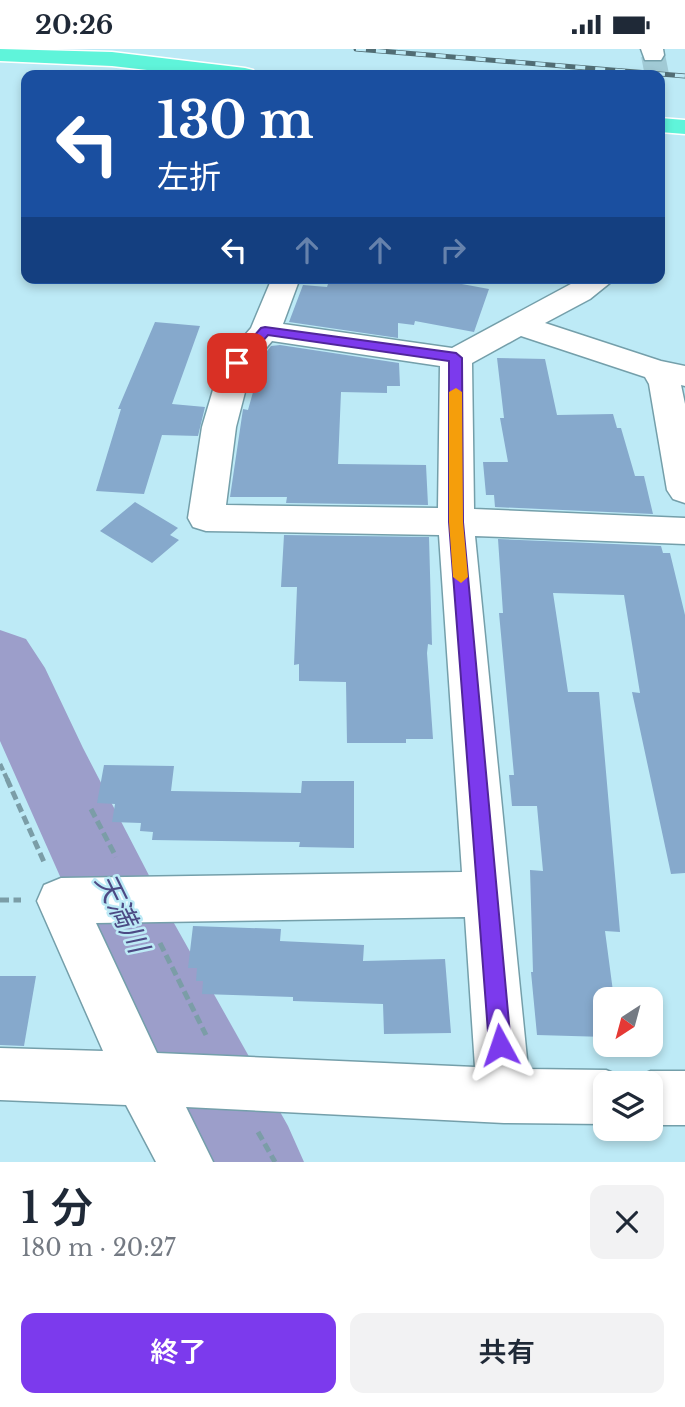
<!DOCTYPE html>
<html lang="ja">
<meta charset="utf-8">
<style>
body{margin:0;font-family:"Libre Baskerville","Noto Sans JP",serif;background:#f2f2f3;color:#1f2937;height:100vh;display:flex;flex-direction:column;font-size:26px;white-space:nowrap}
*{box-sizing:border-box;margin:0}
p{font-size:23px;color:#747a83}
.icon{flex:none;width:38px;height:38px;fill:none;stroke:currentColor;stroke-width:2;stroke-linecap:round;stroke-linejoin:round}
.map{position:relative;height:1113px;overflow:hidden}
.panel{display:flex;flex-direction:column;background:#fff;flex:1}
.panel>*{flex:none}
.banner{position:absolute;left:21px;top:21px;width:644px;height:214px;border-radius:14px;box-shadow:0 4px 10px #0003;background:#1a4fa0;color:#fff;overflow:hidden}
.needle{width:46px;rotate:216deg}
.fabs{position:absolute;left:593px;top:938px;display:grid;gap:14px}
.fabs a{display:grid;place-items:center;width:70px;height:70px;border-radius:14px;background:#fff;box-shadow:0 4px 10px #0003;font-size:35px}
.pin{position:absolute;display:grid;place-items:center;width:60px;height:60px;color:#fff;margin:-30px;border-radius:14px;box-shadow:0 4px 10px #0006}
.me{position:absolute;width:77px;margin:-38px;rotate:355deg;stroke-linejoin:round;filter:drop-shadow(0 0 5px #0008)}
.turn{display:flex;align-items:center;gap:24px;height:147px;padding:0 21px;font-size:32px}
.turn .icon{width:91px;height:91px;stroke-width:2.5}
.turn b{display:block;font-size:49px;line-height:60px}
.lanes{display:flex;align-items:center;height:66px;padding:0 21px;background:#0003;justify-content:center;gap:35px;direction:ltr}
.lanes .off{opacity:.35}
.round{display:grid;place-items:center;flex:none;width:74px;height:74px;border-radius:14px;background:#f2f2f3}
.summary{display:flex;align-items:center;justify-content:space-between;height:119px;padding:0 21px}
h1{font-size:42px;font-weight:600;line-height:52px}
.cta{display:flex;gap:14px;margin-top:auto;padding:14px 21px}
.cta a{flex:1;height:80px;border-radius:14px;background:#7c3aed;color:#fff;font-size:28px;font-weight:600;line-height:80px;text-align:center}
.cta a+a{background:#f2f2f3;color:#1f2937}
.status{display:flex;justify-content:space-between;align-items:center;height:49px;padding:0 35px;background:#fff;direction:ltr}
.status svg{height:19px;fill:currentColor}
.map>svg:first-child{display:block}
</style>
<div class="status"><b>20:26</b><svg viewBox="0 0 49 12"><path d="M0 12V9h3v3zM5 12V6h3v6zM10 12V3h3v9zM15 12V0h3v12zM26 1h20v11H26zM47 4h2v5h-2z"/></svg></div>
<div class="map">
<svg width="685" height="1113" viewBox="0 0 685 1113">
<rect width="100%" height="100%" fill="#bdeaf6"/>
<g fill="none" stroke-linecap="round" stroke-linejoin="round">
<path fill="#9c9eca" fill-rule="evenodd" d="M0 581 26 590 45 619 83 699 170 867 288 1077 304 1113H197L106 931 0 692Z"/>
</g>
<g fill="#86a9cc">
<path d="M330 229H429L489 240 474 283 415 272 414 276 398 274V289L289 273 303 236 327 238Z"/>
<path d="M155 273 200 277 172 355 205 358 198 387 162 386 144 445 96 442 121 360H118Z"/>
<path d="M280 296 399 314 400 337H387V344L341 343 338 415 426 416 428 456 286 454 287 448H230L243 360 248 361 263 307 271 297Z"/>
<path d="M497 309 545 310 557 366 613 365 617 379H621L635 427H644L653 465 495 458 494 446H486L483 413H508L500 369H504Z"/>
<path d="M135 453 178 479 170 486 179 491 152 514 100 482Z"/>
<path d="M284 486 429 488 432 596 428 595 427 604 433 690H406V694H347L346 633 299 632V615L294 616 297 538H281Z"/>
<path d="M498 490 661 497 663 504H670L685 566V824L671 825 632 643 640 644 624 546 553 544 568 643H599L620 883 605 882 614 950H606V988L537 986 531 923H533L530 821 543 822 537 757H512L509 726H514L499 564H503Z"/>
<path d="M104 716 174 717 171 742 301 744 302 732H354V799L299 798 300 793 152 791 153 783 140 782 141 774 112 773 115 755 97 754Z"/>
<path d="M193 877 281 880 280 892 364 896 363 912 445 910 451 984 384 985 383 955 293 952V948L202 945 203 932H196L197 919H188Z"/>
<path d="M0 927H36L24 997 0 996Z"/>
</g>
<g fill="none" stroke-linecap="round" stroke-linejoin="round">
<path stroke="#a1cad5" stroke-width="24" stroke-dasharray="24 12" stroke-linecap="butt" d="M653 6 657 26"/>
<g stroke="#749faa" stroke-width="3">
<g id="minor">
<path d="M641 0H663L664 6 661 11H645Z"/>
<path d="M272 229H300L283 275 452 299 582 229H616L590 250 545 274 661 312 685 317V337L681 336 685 355V454L673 450 667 441 649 335 645 328 521 287 472 314 474 460 685 469V495L475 487 528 1020 606 1021 625 1029 627 1034H606V1075L504 1074 186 1058 213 1113H156L126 1056 0 1051V999L103 1002 37 852 44 836 61 829 462 823 439 486 206 482 193 478 188 469 202 378 221 314 251 279ZM272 292 440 317 438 459 226 456 236 378 252 316ZM465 868 475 1018 157 1004 96 874Z"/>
<path d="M651 1022H685V1076H651V1034H630L632 1030Z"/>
</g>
</g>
<g stroke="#fff" stroke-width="3">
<g id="highway">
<path d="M0 0 112 3 245 19 253 21 256 26H191L112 17 0 12Z"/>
<path d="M660 69 685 71V85L660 83Z"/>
</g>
</g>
<path stroke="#7b9da7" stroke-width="4.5" stroke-dasharray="7 3.5" stroke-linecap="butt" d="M0 715 8 732"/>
<g stroke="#7b9da7" stroke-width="5" stroke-dasharray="9 4.5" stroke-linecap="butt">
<path d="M7 730 44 813"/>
<path d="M91 760 116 808"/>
<path d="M0 851H21"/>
<path d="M160 894 206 986"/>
<path d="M258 1083 275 1113"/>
</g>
<use href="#minor" fill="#fff" fill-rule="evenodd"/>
<use href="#highway" fill="#5ff4da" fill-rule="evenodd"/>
<g stroke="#516d74" stroke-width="5">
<path id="rail" d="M356 0 685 27"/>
</g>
<use href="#rail" stroke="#bdeaf6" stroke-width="3.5" stroke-dasharray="10" stroke-linecap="butt"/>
</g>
<path fill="#7c3aed" stroke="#51269a" stroke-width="2" d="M265 278 456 304 462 309 463 473 511 996 507 1004 500 1007 492 1004 489 996 449 473V312L268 286 241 317H232V312L261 279Z"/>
<path fill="#f59e0b" d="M456 339 462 343 463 473 468 528 461 534 453 528 449 473V343Z"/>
<g text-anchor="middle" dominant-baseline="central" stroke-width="5" stroke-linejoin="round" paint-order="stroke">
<g font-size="28" font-style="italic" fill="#4c4a84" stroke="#bdeaf6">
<text transform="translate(122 864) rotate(64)">天満川</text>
</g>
</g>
</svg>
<div class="fabs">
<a><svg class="needle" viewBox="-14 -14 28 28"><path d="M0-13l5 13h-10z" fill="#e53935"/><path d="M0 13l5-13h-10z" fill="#747a83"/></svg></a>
<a><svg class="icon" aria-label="layers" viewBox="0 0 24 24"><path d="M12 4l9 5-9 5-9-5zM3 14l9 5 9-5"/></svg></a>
</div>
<div class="pin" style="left:237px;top:314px;background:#d93025"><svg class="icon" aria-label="arrive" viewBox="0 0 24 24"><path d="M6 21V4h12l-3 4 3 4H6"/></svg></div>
<svg class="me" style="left:500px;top:996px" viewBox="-20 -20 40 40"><path d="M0-17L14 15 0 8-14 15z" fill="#7c3aed" stroke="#fff" stroke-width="4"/></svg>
<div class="banner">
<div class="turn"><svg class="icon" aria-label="left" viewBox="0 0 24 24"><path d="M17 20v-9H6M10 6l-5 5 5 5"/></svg><div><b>130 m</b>左折</div></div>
<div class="lanes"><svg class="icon" aria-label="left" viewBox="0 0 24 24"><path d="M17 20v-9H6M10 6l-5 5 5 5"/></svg><svg class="icon off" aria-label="ahead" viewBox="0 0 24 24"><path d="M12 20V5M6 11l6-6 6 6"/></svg><svg class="icon off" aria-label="ahead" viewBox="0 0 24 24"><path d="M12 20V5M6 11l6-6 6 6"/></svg><svg class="icon off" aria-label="right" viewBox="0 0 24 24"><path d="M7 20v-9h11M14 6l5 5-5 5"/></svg></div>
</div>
</div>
<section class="panel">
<div class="summary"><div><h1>1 分</h1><p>180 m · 20:27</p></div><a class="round"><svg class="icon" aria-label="close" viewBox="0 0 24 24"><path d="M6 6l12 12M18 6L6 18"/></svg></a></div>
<div class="cta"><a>終了</a><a>共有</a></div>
</section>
